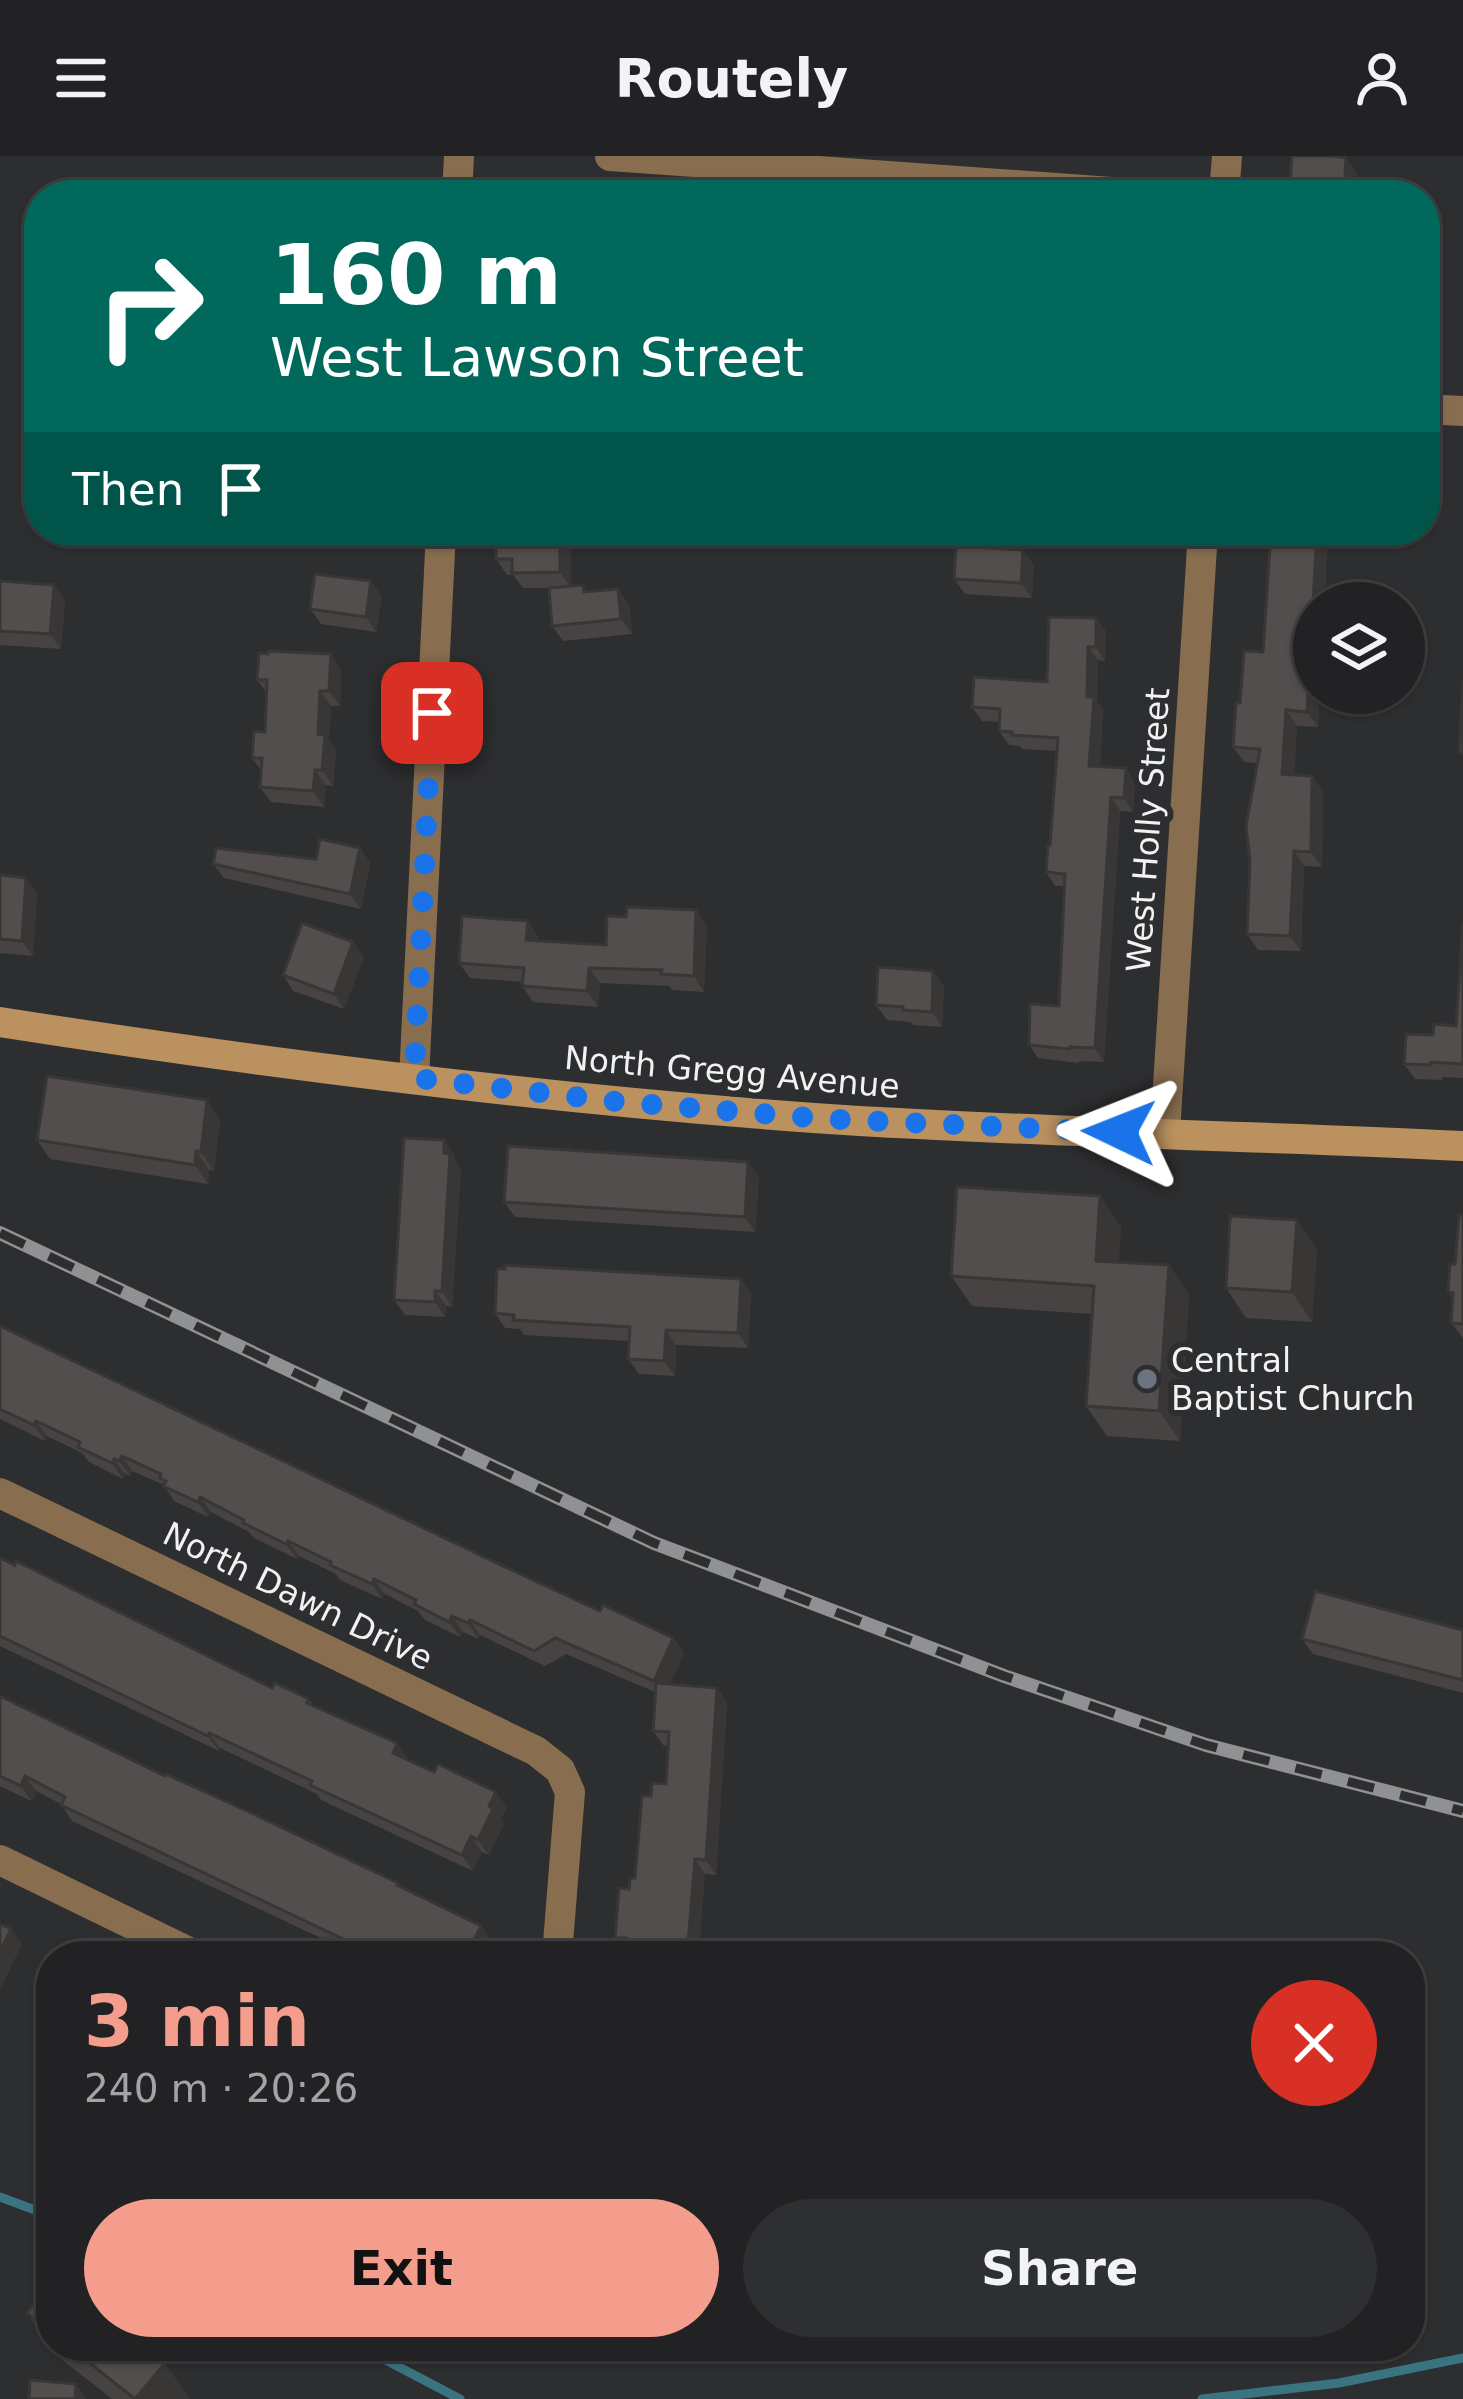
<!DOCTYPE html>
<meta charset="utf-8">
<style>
body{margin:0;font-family:"DejaVu Sans",sans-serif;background:#2e2f31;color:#f1f3f6;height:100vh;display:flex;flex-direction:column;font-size:45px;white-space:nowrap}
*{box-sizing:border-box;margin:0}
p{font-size:39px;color:#a2a4a6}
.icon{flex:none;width:66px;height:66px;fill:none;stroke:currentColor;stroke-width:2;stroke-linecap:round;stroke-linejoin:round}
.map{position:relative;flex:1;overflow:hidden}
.details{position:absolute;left:36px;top:1785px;width:1389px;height:420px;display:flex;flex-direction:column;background:#222224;border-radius:48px;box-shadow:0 3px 9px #0004,0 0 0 3px #3f3f41}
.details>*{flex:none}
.guide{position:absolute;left:24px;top:24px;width:1416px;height:366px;border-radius:48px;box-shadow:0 3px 9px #0004,0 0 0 3px #3f3f41;background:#00695c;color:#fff;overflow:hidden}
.controls{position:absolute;left:1293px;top:426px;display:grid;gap:24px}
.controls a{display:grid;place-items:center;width:132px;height:132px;border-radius:50%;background:#222224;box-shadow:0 3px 9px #0004,0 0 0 3px #3f3f41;font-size:60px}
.pin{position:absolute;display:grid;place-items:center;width:102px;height:102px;color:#fff;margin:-51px;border-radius:24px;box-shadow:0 6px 18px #0006}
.me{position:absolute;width:132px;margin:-66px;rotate:272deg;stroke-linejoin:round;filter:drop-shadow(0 0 9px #0008)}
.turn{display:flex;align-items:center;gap:42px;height:252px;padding:0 48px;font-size:54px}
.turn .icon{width:156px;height:156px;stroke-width:2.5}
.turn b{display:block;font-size:84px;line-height:102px}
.then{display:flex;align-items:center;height:114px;padding:0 48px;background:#0003;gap:24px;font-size:45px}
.round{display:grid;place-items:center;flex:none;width:126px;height:126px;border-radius:63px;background:#2e2f31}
.headline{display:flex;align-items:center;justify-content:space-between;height:204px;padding:0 48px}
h1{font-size:72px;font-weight:800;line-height:90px;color:#f49d8c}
.primary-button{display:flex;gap:24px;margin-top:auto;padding:24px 48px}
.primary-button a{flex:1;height:138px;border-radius:72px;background:#f49d8c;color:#111;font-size:48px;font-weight:800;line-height:138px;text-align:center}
.primary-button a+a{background:#2e2f31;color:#f1f3f6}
header{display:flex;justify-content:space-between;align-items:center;height:156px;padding:0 48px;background:#222224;font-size:54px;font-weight:800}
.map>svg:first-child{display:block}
</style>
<header><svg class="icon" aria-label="menu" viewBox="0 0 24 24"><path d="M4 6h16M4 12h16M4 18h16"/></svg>Routely<svg class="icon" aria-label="person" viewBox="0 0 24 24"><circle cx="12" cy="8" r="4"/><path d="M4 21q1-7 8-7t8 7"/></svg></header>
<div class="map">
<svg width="1463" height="2243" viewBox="0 0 1463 2243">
<rect width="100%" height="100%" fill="#2d2e30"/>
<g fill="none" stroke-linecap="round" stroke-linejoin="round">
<g stroke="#3b7481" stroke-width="9">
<path d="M0 2041 51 2060"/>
<path d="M359 2190 460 2243"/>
<path d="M1202 2243 1339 2227 1463 2202"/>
</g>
<g stroke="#886e4f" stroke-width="30">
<path d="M610 0 1153 39"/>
<path d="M457 39 459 0"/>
<path d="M1224 39 1227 0"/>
<path d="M1425 253 1463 255"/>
<path d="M414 923 441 375"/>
<path d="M1165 977 1203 375"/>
<path d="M0 1337 536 1595 560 1614 570 1636 557 1800"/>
<path d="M0 1704 197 1800"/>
</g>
<path stroke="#bb915f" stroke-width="30" d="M0 866C275 909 551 944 829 963 1040 977 1252 979 1463 990"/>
<g stroke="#909192" stroke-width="14">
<path id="rail" d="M0 1077 654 1387 1004 1520 1206 1589 1463 1655"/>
</g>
<use href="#rail" stroke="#2d2e30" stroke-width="9" stroke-dasharray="27" stroke-linecap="butt"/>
</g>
<g fill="#464342">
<path d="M1271 375H1328L1318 571 1297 570 1294 619 1323 635 1322 711 1304 710 1301 795 1258 794 1247 778 1257 607 1244 606 1233 591 1240 547 1263 496Z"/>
<path d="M571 389V430L629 449 632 478 563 485 552 470V432H523L513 419H507L496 403Z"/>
<path d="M1034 409 1032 442 965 438 954 423Z"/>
<path d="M0 425 65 444 61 493 0 489Z"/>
<path d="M382 440 376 476 321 468 310 453Z"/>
<path d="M1096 462 1106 476 1105 505 1098 504 1097 545 1103 555 1100 611 1135 626 1133 656 1120 655 1104 906 1079 905V907L1038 902 1029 889 1059 850 1065 730H1055L1046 716 1050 689 1057 595 1022 593 1020 590 1009 589 999 575 1000 566 982 565 972 551 1047 526Z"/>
<path d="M341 514 340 550H331L329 584 336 594 333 630 326 629 324 651 271 646 260 631 261 614 252 602 265 576 267 537 257 524Z"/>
<path d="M360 692 370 707 361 753 224 722 213 708 316 703Z"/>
<path d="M0 719 37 737 33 800 0 797Z"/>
<path d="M528 765 538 781V785L606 789 707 769 704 836 672 834 669 830 600 827 598 851 533 846 522 830 523 826 470 822 459 807Z"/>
<path d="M1463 766V922L1442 921V924L1415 923 1404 908 1433 879 1456 870Z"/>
<path d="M364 801 344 853 293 835 283 819Z"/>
<path d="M944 830 942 871 913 869 911 866 887 864 876 849Z"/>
<path d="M220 963 214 1015 209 1014 208 1028 50 1003 37 984Z"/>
<path d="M455 1000V1004L461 1013 452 1151 446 1150 445 1161 405 1159 394 1144Z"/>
<path d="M759 1021 755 1076 515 1061 504 1046Z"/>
<path d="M1463 1060V1182L1451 1167 1453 1143 1448 1136 1455 1108Z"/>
<path d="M1121 1070 1118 1106 1169 1109 1189 1139 1180 1285 1107 1280 1086 1250 1092 1158 972 1150 951 1120Z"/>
<path d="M1317 1093 1312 1166 1246 1162 1226 1132Z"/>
<path d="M741 1123 751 1138 748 1192 676 1189 675 1220 639 1218 628 1203 629 1185 524 1179 520 1173 505 1172 495 1157Z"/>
<path d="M0 1170 600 1455 673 1482 684 1497 670 1528 717 1532 727 1547 716 1719 705 1718 625 1795 615 1782 629 1733 635 1722 651 1640 666 1628 668 1590H664L653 1575 655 1536 566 1498 545 1510 480 1479 478 1483 463 1476 460 1481 425 1464 418 1455 385 1438 382 1443 340 1424 336 1418 299 1400 297 1403 254 1382 249 1376 211 1356 208 1361 174 1345 164 1329 132 1315 130 1320 125 1318 123 1323 89 1306 82 1297 47 1280 45 1285 0 1263Z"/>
<path d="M0 1402 229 1510 232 1514 272 1532 309 1543 315 1551 407 1604 507 1651 501 1663 504 1668 489 1699 482 1696 473 1715 321 1644 317 1638 220 1592 219 1595 0 1490Z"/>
<path d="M1463 1474V1537L1313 1498 1302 1483Z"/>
<path d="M0 1540 165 1620 398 1727 401 1731 492 1785 485 1800H359L72 1665 61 1648 36 1635 31 1645 0 1630Z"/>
<path d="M51 2127V2190H143L190 2243H112L56 2199 27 2157Z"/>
</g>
<g fill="#393736">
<path d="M1346 2 1357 17 1356 39H1344Z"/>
<path d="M561 375 571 389V432L560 416Z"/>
<path d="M1317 375H1328L1324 447H1314V537H1320L1318 571 1307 556Z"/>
<path d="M1023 394 1034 409 1032 442 1021 427Z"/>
<path d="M371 425 382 440 376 476 366 461Z"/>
<path d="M54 429 65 444 61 493 50 478Z"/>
<path d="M618 433 629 449 632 478 621 463Z"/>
<path d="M1096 462 1106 476 1105 505 1096 491Z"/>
<path d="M1088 491 1098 504 1097 545 1103 555 1099 624 1089 610 1087 541Z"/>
<path d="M331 498 341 514 340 550 329 535Z"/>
<path d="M320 535 331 550 329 584 336 594 333 630 322 614 318 578Z"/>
<path d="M1286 554 1297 570 1293 633 1282 618Z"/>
<path d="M1126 612 1135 626 1133 656 1124 642Z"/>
<path d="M315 614 326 629 324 651 313 635Z"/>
<path d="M1312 620 1323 635 1322 711 1311 696Z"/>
<path d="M1111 641 1120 655 1104 906 1095 892Z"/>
<path d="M360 692 370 707 361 753 350 738Z"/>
<path d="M1294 695 1304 710 1301 795 1290 780Z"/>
<path d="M26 722 37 737 33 800 22 785Z"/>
<path d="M696 754 707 769 704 836 694 820Z"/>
<path d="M528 765 538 781 537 799 526 784Z"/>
<path d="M353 786 364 801 344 853 334 838Z"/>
<path d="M589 812 600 827 598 851 587 835Z"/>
<path d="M933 815 944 830 942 871 932 856Z"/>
<path d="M207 944 220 963 214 1015 201 996Z"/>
<path d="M444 984 455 1000V1004L461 1013 452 1151 442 1135Z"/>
<path d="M196 995 209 1014 208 1028 195 1009Z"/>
<path d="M748 1006 759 1021 755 1076 745 1061Z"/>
<path d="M1100 1040 1121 1070 1117 1134 1096 1105Z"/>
<path d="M1297 1064 1317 1093 1312 1166 1292 1136Z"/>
<path d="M1169 1109 1189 1139 1180 1285 1159 1255Z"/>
<path d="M741 1123 751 1138 748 1192 738 1177Z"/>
<path d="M435 1135 446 1150 445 1161 435 1146Z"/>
<path d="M666 1174 676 1189 675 1220 664 1205Z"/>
<path d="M36 1265 47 1280 45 1285 34 1269Z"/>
<path d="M122 1300 132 1315 130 1320 119 1305Z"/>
<path d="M114 1303 125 1318 123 1323 112 1307Z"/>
<path d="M200 1341 211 1356 208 1361 198 1346Z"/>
<path d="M288 1385 299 1400 297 1403 286 1388Z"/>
<path d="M374 1423 385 1438 382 1443 372 1428Z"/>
<path d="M452 1460 463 1476 460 1481 449 1466Z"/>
<path d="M470 1464 480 1479 478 1483 468 1467Z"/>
<path d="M673 1482 684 1497 665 1540 654 1525Z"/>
<path d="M717 1532 727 1547 716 1719 706 1704Z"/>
<path d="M209 1577 220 1592 219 1595 208 1580Z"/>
<path d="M397 1587 408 1603 403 1613 393 1597Z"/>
<path d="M25 1620 36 1635 31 1645 21 1630Z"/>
<path d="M496 1636 507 1651 501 1663 504 1668 489 1699 478 1684 489 1650Z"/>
<path d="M471 1680 482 1696 473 1715 462 1699Z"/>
<path d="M695 1703 705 1718 699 1800H687Z"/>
<path d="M481 1770 492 1785 485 1800H476L471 1790Z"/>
<path d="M11 1773 22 1788 0 1834V1796Z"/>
<path d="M1410 1871 1420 1885 1410 1928Z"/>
<path d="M165 2207 190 2243H137Z"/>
<path d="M76 2228 87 2243H75Z"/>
</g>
<g fill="#514e4d" stroke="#393736" stroke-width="3">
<path d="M1292 0H1332L1346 2 1344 39H1289Z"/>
<path d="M496 375H560V416L512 417V403H496Z"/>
<path d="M1271 375H1317L1307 556 1286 554 1282 618 1312 620 1311 696 1294 695 1290 780 1247 778 1250 705 1246 670 1260 593 1233 591 1236 547H1240L1244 495 1263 496Z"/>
<path d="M956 390 1023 394 1021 427 954 423Z"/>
<path d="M315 418 371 425 366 461 310 453Z"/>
<path d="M0 425 54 429 50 478 0 475Z"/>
<path d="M583 429 584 436 618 433 621 463 552 470 549 432Z"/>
<path d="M1049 461 1096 462V491H1088L1087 541H1094L1089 610 1126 612 1124 642 1111 641 1095 892 1070 891 1069 893 1029 889 1030 848 1059 850 1065 718 1046 716 1048 689H1050L1058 582 1012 579V576L999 575 1000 553 972 551 974 521 1047 526Z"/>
<path d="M268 495 331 498 329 535H320L318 578 325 579 322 614H315L313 635 260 631 262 602H252L254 575 265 576 267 524H257L259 497 268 498Z"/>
<path d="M1463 525V597H1459Z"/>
<path d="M320 683 360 692 350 738 213 708 216 692 316 703Z"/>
<path d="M0 719 26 722 22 785 0 783Z"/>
<path d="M627 751 696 754 694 820 661 818 662 814 589 812 587 835 522 830 524 812 459 807 462 760 528 765 526 784 606 789 607 760 626 761Z"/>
<path d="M1463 766V908L1431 906V909L1404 908 1406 878 1433 879 1434 868 1456 870Z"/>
<path d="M302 767 353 786 334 838 283 819Z"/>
<path d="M878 811 933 815 932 856 903 854V851L876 849Z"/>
<path d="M47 920 207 944 201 996 196 995 195 1009 37 984Z"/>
<path d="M404 982 444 984V997L450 998 442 1135H435V1146L394 1144Z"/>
<path d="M508 990 748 1006 745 1061 504 1046Z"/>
<path d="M957 1031 1100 1040 1096 1105 1169 1109 1159 1255 1086 1250 1094 1130 951 1120Z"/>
<path d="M1459 1059 1463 1060V1168L1451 1167 1453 1137 1448 1136 1450 1108H1455Z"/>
<path d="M1230 1060 1297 1064 1292 1136 1226 1132Z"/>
<path d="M505 1109 741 1123 738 1177 666 1174 664 1205 628 1203 630 1171 513 1164 514 1159 495 1157 497 1113H505Z"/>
<path d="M0 1170 520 1418 600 1455 603 1449 673 1482 654 1525 555 1482 534 1495 470 1464 468 1467 452 1460 449 1466 414 1448 416 1444 374 1423 372 1428 330 1409 331 1406 288 1385 286 1388 243 1367 244 1364 200 1341 198 1346 163 1330 166 1325 160 1322 161 1318 122 1300 119 1305 114 1303 112 1307 78 1291 80 1286 36 1265 34 1269 0 1253Z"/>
<path d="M0 1402 15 1409 16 1405 272 1532 275 1527 309 1543 307 1547 397 1587 393 1597 434 1616 438 1608 496 1636 489 1650 493 1653 478 1684 471 1680 462 1699 310 1629 312 1625 209 1577 208 1580 0 1480Z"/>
<path d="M1315 1435 1463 1474V1524L1302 1483Z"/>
<path d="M656 1527 717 1532 706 1704 695 1703 687 1800H624L626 1782H615L619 1732 629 1733 630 1722H635L642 1640H651L652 1627 666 1628 669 1576 653 1575Z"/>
<path d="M0 1540 165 1620 166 1618 249 1656 398 1727 397 1729 481 1770 471 1790 480 1794 476 1800H379L61 1649 65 1641 25 1620 21 1630 0 1620Z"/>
<path d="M0 1768 11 1773 0 1796Z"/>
<path d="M51 2127V2176L27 2157Z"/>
<path d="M68 2190H143L165 2207 135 2243Z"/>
<path d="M30 2224 76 2228 75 2243H29Z"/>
</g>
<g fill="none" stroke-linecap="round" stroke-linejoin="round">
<path stroke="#1a73e8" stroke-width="21" stroke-dasharray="0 37.8" d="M432 557 414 922 621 946 828 963 1119 976"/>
</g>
<circle fill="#6b7280" stroke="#2d2e30" stroke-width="4.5" cx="1147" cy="1223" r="12"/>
<g text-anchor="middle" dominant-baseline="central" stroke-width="12" stroke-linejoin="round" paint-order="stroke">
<g font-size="33" fill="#f1f2f3" stroke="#2d2e30">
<text transform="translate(1148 674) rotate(-86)">West Holly Street</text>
<text transform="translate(732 916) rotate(5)">North Gregg Avenue</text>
<text transform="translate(298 1440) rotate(26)">North Dawn Drive</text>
</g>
<g font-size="33" fill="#f1f2f3" stroke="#2d2e30" text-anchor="start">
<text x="1171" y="1204">Central<tspan x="1171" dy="38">Baptist Church</tspan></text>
</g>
</g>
</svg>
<div class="controls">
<a><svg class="icon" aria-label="layers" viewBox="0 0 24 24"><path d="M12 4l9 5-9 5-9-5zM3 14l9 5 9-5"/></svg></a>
</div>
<div class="pin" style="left:432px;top:557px;background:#d93025"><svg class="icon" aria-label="arrive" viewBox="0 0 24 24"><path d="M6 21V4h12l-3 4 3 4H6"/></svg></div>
<svg class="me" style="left:1119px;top:976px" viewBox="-20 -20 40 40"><path d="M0-17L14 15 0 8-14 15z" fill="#1a73e8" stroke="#fff" stroke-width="4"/></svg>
<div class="guide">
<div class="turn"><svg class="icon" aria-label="right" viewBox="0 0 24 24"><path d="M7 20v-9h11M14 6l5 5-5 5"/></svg><div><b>160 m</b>West Lawson Street</div></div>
<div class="then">Then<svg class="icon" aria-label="arrive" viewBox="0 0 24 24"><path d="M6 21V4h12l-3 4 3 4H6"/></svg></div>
</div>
<section class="details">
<div class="headline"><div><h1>3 min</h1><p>240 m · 20:26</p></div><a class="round" style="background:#d93025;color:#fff"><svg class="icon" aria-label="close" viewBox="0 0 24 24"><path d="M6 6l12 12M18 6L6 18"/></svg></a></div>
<div class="primary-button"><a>Exit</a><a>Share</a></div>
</section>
</div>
